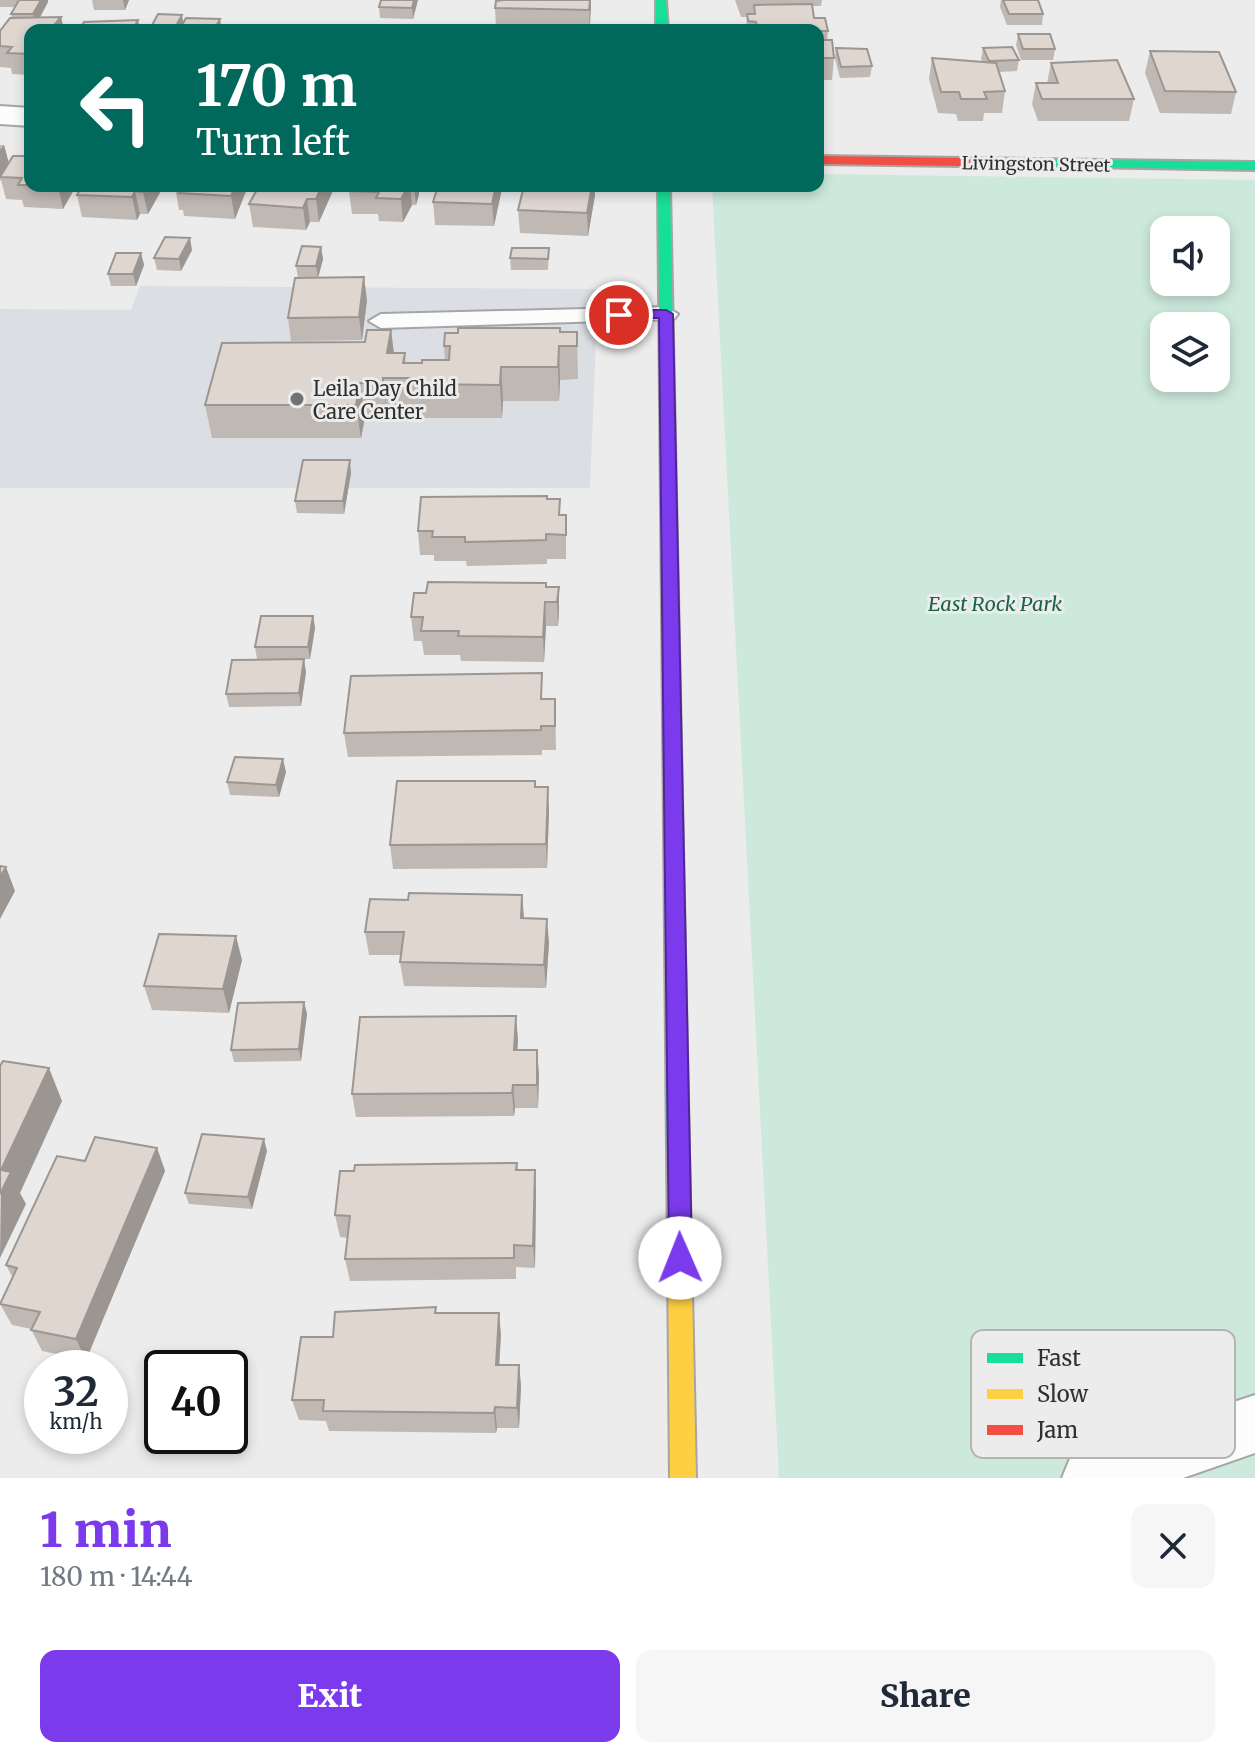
<!DOCTYPE html>
<meta charset="utf-8">
<style>
body{margin:0;font-family:Merriweather,serif;background:#f6f6f7;color:#1f2937;height:100vh;display:flex;flex-direction:column;font-size:30px;white-space:nowrap}
*{box-sizing:border-box;margin:0}
p{font-size:26px;color:#747a83}
.icon{flex:none;width:44px;height:44px;fill:none;stroke:currentColor;stroke-width:2;stroke-linecap:round;stroke-linejoin:round}
.map{position:relative;height:1478px;overflow:hidden}
.sheet{display:flex;flex-direction:column;background:#fff;flex:1}
.sheet>*{flex:none}
.top-card{position:absolute;left:24px;top:24px;width:800px;height:168px;border-radius:16px;box-shadow:0 4px 12px #0003;background:#00695c;color:#fff;overflow:hidden}
.tools{position:absolute;left:1150px;top:216px;display:grid;gap:16px}
.tools a{display:grid;place-items:center;width:80px;height:80px;border-radius:16px;background:#fff;box-shadow:0 4px 12px #0003;font-size:40px}
.speed{position:absolute;left:24px;top:1350px;display:flex;gap:16px;font-size:40px;font-weight:700;text-align:center}
.speed>*{display:grid;place-content:center;width:104px;height:104px;border-radius:50%;background:#fff;box-shadow:0 4px 12px #0003;line-height:1}
.speed small{font-size:20px;font-weight:400}
.speed .limit{border:4px solid #111;border-radius:12px;background:#fff;color:#111}
.pin{position:absolute;display:grid;place-items:center;width:68px;height:68px;color:#fff;margin:-34px;border:4px solid #fff;border-radius:50%;box-shadow:0 2px 8px #0007}
.me{position:absolute;width:88px;margin:-44px;rotate:359deg;stroke-linejoin:round;filter:drop-shadow(0 0 6px #0008)}
.turn{display:flex;align-items:center;gap:28px;height:168px;padding:0 40px;font-size:36px}
.turn .icon{width:104px;height:104px;stroke-width:2.5}
.turn b{display:block;font-size:56px;line-height:68px}
.round{display:grid;place-items:center;flex:none;width:84px;height:84px;border-radius:16px;background:#f6f6f7}
.summary{display:flex;align-items:center;justify-content:space-between;height:136px;padding:0 40px}
h1{font-size:48px;font-weight:800;line-height:60px;color:#7c3aed}
.action{display:flex;gap:16px;margin-top:auto;padding:16px 40px}
.action a{flex:1;height:92px;border-radius:16px;background:#7c3aed;color:#fff;font-size:32px;font-weight:800;line-height:92px;text-align:center}
.action a+a{background:#f6f6f7;color:#1f2937}
.map>svg:first-child{display:block}
</style>
<div class="map">
<svg width="1255" height="1478" viewBox="0 0 1255 1478">
<rect width="100%" height="100%" fill="#ececed"/>
<path fill="#dbdee3" d="M140 286 598 289 590 488H0V309L131 310Z"/>
<path fill="#cde9dc" fill-rule="evenodd" d="M818 174 1255 180V1478H779L712 186H818ZM1164 230H1216V282H1164ZM1164 326H1216V378H1164Z"/>
<g fill="none" stroke-linecap="round" stroke-linejoin="round">
<g stroke="#a5a5a6" stroke-width="4">
<path id="lane" d="M666 307 678 314 674 319 381 328 369 321 381 314Z"/>
</g>
<g stroke="#a5a5a6" stroke-width="4">
<g id="street">
<path d="M0 106 30 108V126L0 124Z"/>
<path d="M1255 1395V1453L1183 1478H1062L1071 1456Z"/>
</g>
</g>
<g stroke="#a5a5a6" stroke-width="4">
<g id="fast">
<path d="M656 0H666L668 30H656Z"/>
<path d="M1031 159 1255 162V170L1027 166V160Z"/>
<path d="M658 186H670L689 1151 686 1158 678 1161 670 1158 667 1151Z"/>
</g>
</g>
<g stroke="#a5a5a6" stroke-width="4">
<path id="slow" d="M678 1141 686 1144 689 1151 696 1478H670L667 1151 670 1144Z"/>
</g>
<g stroke="#a5a5a6" stroke-width="4">
<path id="jam" d="M818 156 1031 159 1037 163 1031 167 818 164Z"/>
</g>
<use href="#lane" fill="#fcfcfc" fill-rule="evenodd"/>
<use href="#street" fill="#fcfcfc" fill-rule="evenodd"/>
<use href="#fast" fill="#16e098" fill-rule="evenodd"/>
<use href="#slow" fill="#ffcf43" fill-rule="evenodd"/>
<use href="#jam" fill="#f24e42" fill-rule="evenodd"/>
</g>
<g fill="#c0b8b3">
<path d="M0 0H48V2L40 17H61L64 30H30V75L12 74 11 68 0 67V31L12 18 11 14 15 7H0Z"/>
<path d="M92 0H129L125 10H94Z"/>
<path d="M381 0H418L413 19 380 18 379 7Z"/>
<path d="M735 0H822L821 6H813V10L814 18 828 31 827 40 834 58 832 80H822L821 92H818V30H746L747 17H741Z"/>
<path d="M1001 0H1038L1043 14 1042 25H1007L1000 7Z"/>
<path d="M495 8H591L590 30H484L496 26Z"/>
<path d="M1018 34 1055 49 1053 60H1021L1016 45Z"/>
<path d="M836 48 872 66 870 77 840 78 835 59Z"/>
<path d="M983 48 1019 60 1017 71 999 72 1005 91 1002 113H984L983 121H958L956 114 938 113 929 79 932 58 983 62 981 59Z"/>
<path d="M1150 51 1236 92 1231 114 1160 113 1145 73Z"/>
<path d="M1051 63 1134 99 1129 121H1038L1032 104 1036 83H1047Z"/>
<path d="M0 145H4L8 163 30 156V186H76L63 209 24 207 22 200 6 199 1 180 0 181Z"/>
<path d="M82 186H161L162 189 148 214H140L137 220 82 217 77 195Z"/>
<path d="M175 186H248L235 219 184 216 183 210H179Z"/>
<path d="M335 186 319 222H310L306 230 253 227 249 204Z"/>
<path d="M351 186H419V194L416 205H412L403 222 379 221 378 214H352L349 191Z"/>
<path d="M438 186H501L494 226 435 225 433 202Z"/>
<path d="M524 186H595V195L588 236 520 233 518 210Z"/>
<path d="M321 247 323 259 318 278 367 300 362 340 291 341 288 318 298 278 296 266Z"/>
<path d="M549 248 548 270H511L510 258Z"/>
<path d="M192 250 181 271 157 270 154 258Z"/>
<path d="M141 253 144 265 136 286H111L108 274Z"/>
<path d="M391 330 394 353H405L406 363H422L445 360 444 346 560 332H577L578 379 560 380 559 401H503L502 418H423L422 412H387V417H365L361 438H212L205 405 365 342Z"/>
<path d="M351 473 344 514 297 513 295 501Z"/>
<path d="M547 499 560 515H566V559H547V564L467 566 466 561H434V555H420L418 531Z"/>
<path d="M546 587H559V612L558 626H546L544 662 461 661 460 655H424L422 641H414L411 617Z"/>
<path d="M313 616 315 628 310 659H257L255 647Z"/>
<path d="M306 672 301 706 229 707 226 694Z"/>
<path d="M555 699 556 750H542V755L348 757 344 733Z"/>
<path d="M286 772 279 797 230 795 227 782Z"/>
<path d="M549 811 547 868 393 869 390 845Z"/>
<path d="M522 895 524 918 549 942 546 988 404 986 400 962 401 955H369L365 932 408 900Z"/>
<path d="M242 960 229 1013 152 1010 144 986Z"/>
<path d="M304 1002 307 1014 301 1061 234 1062 231 1050Z"/>
<path d="M518 1039 517 1050 539 1073 538 1108H515L514 1116 356 1117 352 1094Z"/>
<path d="M157 1148 165 1171 86 1360 42 1351 31 1329 12 1325 0 1304 13 1278 6 1265 85 1161Z"/>
<path d="M267 1151 252 1209 189 1204 185 1193Z"/>
<path d="M517 1163 518 1170H535L536 1192 535 1268 516 1267V1279L350 1281 345 1259 348 1238 340 1237 335 1215 354 1171Z"/>
<path d="M437 1313 501 1334 499 1365H519L521 1386 519 1428H497L496 1433 329 1431 326 1421 299 1420 292 1400 333 1337Z"/>
</g>
<g fill="#9c9692">
<path d="M41 0H48V2L36 25 33 14Z"/>
<path d="M123 0H129L125 10Z"/>
<path d="M414 0H418L413 19 412 8Z"/>
<path d="M590 0H591V8L589 30Z"/>
<path d="M182 15 184 26 174 30Z"/>
<path d="M61 17 64 30H50Z"/>
<path d="M220 19 222 30H214Z"/>
<path d="M138 20 140 30H133Z"/>
<path d="M4 145 10 167 0 177V150Z"/>
<path d="M58 186H76L63 209Z"/>
<path d="M146 186H161L162 189 148 214 143 192Z"/>
<path d="M235 186H248L235 219 231 196Z"/>
<path d="M322 186H335L319 222 316 199Z"/>
<path d="M408 186H410L412 205 403 222 401 199Z"/>
<path d="M414 186H419V194L416 205Z"/>
<path d="M496 186H501L502 189 494 226 492 204Z"/>
<path d="M592 186H595V195L588 236 587 213Z"/>
<path d="M135 191 140 214 137 220 132 197Z"/>
<path d="M307 199 310 222 306 230 303 208Z"/>
<path d="M190 238 192 250 181 271 179 259Z"/>
<path d="M321 247 323 259 318 278 316 266Z"/>
<path d="M141 253 144 265 136 286 133 274Z"/>
<path d="M364 277 367 300 362 340 359 317Z"/>
<path d="M391 330 395 363 387 353Z"/>
<path d="M559 346 560 380 559 401 558 367Z"/>
<path d="M501 367 503 401 502 418 500 385Z"/>
<path d="M383 378 387 412V417L383 383Z"/>
<path d="M360 383 365 417 361 438 356 405Z"/>
<path d="M350 460 351 473 344 514 343 501Z"/>
<path d="M559 587V612L558 626 557 602Z"/>
<path d="M545 602 546 626 544 662 543 637Z"/>
<path d="M313 616 315 628 310 659 308 647Z"/>
<path d="M304 659 306 672 301 706 299 693Z"/>
<path d="M283 759 286 772 279 797 276 785Z"/>
<path d="M548 787 549 811 547 868 546 844Z"/>
<path d="M6 867 15 891 0 919V877Z"/>
<path d="M522 895 524 919 521 918Z"/>
<path d="M547 919 549 942 546 988 544 965Z"/>
<path d="M236 936 242 960 229 1013 223 989Z"/>
<path d="M304 1002 307 1014 301 1061 299 1049Z"/>
<path d="M516 1016 518 1039 516 1074 514 1050Z"/>
<path d="M537 1050 539 1073 538 1108 537 1085Z"/>
<path d="M49 1068 62 1101 20 1193 26 1204 0 1258 1 1170Z"/>
<path d="M513 1085 515 1108 514 1116 512 1093Z"/>
<path d="M264 1139 267 1151 252 1209 248 1197Z"/>
<path d="M157 1148 165 1171 86 1360 76 1339Z"/>
<path d="M535 1170 536 1192 535 1268 533 1246Z"/>
<path d="M499 1313 501 1334 498 1385 496 1365Z"/>
<path d="M519 1365 521 1386 519 1428 517 1408Z"/>
<path d="M495 1407 497 1428 496 1433 494 1413Z"/>
</g>
<g fill="#dfd6d0" stroke="#9c9692" stroke-width="2">
<path d="M19 0H41L33 14H11Z"/>
<path d="M381 0H414L412 8 379 7Z"/>
<path d="M503 0H590L589 10 495 8 496 1Z"/>
<path d="M1003 0H1038L1043 14H1009Z"/>
<path d="M812 4 814 18H825L828 31H818V30H758L756 22 748 21 747 14H755L754 5Z"/>
<path d="M158 14 182 15 176 26H157L155 30 150 29Z"/>
<path d="M61 17 50 30H30V54L7 53 12 47 0 46V31L10 18Z"/>
<path d="M186 18 220 19 214 30H155L157 26 181 27Z"/>
<path d="M138 20 133 30H79L84 22Z"/>
<path d="M485 26H572V30H484Z"/>
<path d="M1018 34H1050L1055 49H1023Z"/>
<path d="M818 40H832L834 58H822L823 70H818Z"/>
<path d="M1012 47 1019 60 989 61 983 48Z"/>
<path d="M836 48 867 49 872 66 841 67Z"/>
<path d="M1150 51 1219 52 1236 92 1165 91Z"/>
<path d="M932 58 996 63 1005 91 984 92 987 99H961L959 92H941Z"/>
<path d="M1117 60 1134 99H1042L1036 83H1058L1051 63Z"/>
<path d="M13 156H30V185H18L22 178 0 177Z"/>
<path d="M82 186H146L143 192 135 191 132 197 77 195Z"/>
<path d="M175 186H235L231 196 179 193 183 187H175Z"/>
<path d="M259 186H322L316 199H307L303 208 249 204Z"/>
<path d="M351 186H408L401 199 376 198 379 192 349 191Z"/>
<path d="M438 186H496L492 204 433 202Z"/>
<path d="M524 186H592L587 213 518 210Z"/>
<path d="M165 237 190 238 179 259 154 258Z"/>
<path d="M302 246 321 247 316 266H296Z"/>
<path d="M512 248H549L548 259 510 258Z"/>
<path d="M116 253H141L133 274H108Z"/>
<path d="M364 277 359 317 288 318 295 278Z"/>
<path d="M458 328H560V332H577V346H559L558 367H501L500 385 420 384 421 378H383V383H360L356 405H205L222 343 365 342 367 330H391L387 353H405L403 363H422V360H449L450 346H444L445 333H458Z"/>
<path d="M303 460H350L343 501H295Z"/>
<path d="M547 496V499H560L559 515H566V535L546 534V540L465 542V537H432L433 531H418L421 497Z"/>
<path d="M428 582 546 583V587H559L557 602H545L543 637 458 636 459 631H421L423 617H411L414 593H426Z"/>
<path d="M261 616H313L308 647H255Z"/>
<path d="M304 659 299 693 226 694 232 660Z"/>
<path d="M542 673 541 699H555V726H541V730L344 733 351 676Z"/>
<path d="M235 757 283 759 276 785 227 782Z"/>
<path d="M397 781H535V787H548L546 844 390 845Z"/>
<path d="M0 866 6 867 0 877Z"/>
<path d="M409 893 522 895 521 918 547 919 544 965 400 962 404 932H365L370 899 408 900Z"/>
<path d="M159 934 236 936 223 989 144 986Z"/>
<path d="M304 1002 299 1049 231 1050 238 1003Z"/>
<path d="M516 1016 514 1050H537V1085H513L512 1093 352 1094 360 1017Z"/>
<path d="M3 1061 49 1068 1 1170 11 1172 0 1194V1066Z"/>
<path d="M202 1134 264 1139 248 1197 185 1193Z"/>
<path d="M95 1137 157 1148 76 1339 31 1330 40 1312 0 1304 17 1268 6 1265 57 1156 85 1161Z"/>
<path d="M517 1163 516 1170H535L533 1246 514 1245V1258L345 1259 350 1216 335 1215 340 1171H354L355 1165Z"/>
<path d="M436 1307 435 1313H499L496 1365H519L517 1408 495 1407 494 1413 323 1411 324 1400H292L301 1337H333L335 1312Z"/>
</g>
<path fill="#7c3aed" stroke="#51269a" stroke-width="2" d="M619 310H666L673 314 692 1258 688 1265 680 1268 672 1265 669 1258 659 318H614L612 315Z"/>
<circle fill="#727272" stroke="#ececed" stroke-width="3" cx="297" cy="399" r="8"/>
<g text-anchor="middle" dominant-baseline="central" stroke-width="6" stroke-linejoin="round" paint-order="stroke">
<g font-size="18" fill="#303030" stroke="#ececed">
<text transform="translate(1036 164) rotate(1)">Livingston Street</text>
</g>
<g font-size="20" fill="#303030" stroke="#ececed" text-anchor="start">
<text x="313" y="388">Leila Day Child<tspan x="313" dy="23">Care Center</tspan></text>
</g>
<g font-size="20" font-style="italic" fill="#196449" stroke="#ececed">
<text x="995" y="603">East Rock Park</text>
</g>
</g>
<rect x="971" y="1330" width="264" height="128" rx="12" fill="#ececed" stroke="#b4b4b4" stroke-width="2"/>
<rect x="987" y="1353" width="36" height="10" fill="#16e098"/>
<rect x="987" y="1389" width="36" height="10" fill="#ffcf43"/>
<rect x="987" y="1425" width="36" height="10" fill="#f24e42"/>
<g font-size="22" fill="#303030">
<text x="1037" y="1366">Fast</text>
<text x="1037" y="1402">Slow</text>
<text x="1037" y="1438">Jam</text>
</g>
</svg>
<div class="tools">
<a><svg class="icon" aria-label="sound" viewBox="0 0 24 24"><path d="M4 9h4l5-4v14l-5-4H4zM17 9q2 3 0 6"/></svg></a>
<a><svg class="icon" aria-label="layers" viewBox="0 0 24 24"><path d="M12 4l9 5-9 5-9-5zM3 14l9 5 9-5"/></svg></a>
</div>
<div class="speed"><div>32<small>km/h</small></div><div class="limit">40</div></div>
<div class="pin" style="left:619px;top:315px;background:#d93025"><svg class="icon" aria-label="arrive" viewBox="0 0 24 24"><path d="M6 21V4h12l-3 4 3 4H6"/></svg></div>
<svg class="me" style="left:680px;top:1258px" viewBox="-20 -20 40 40"><circle r="19" fill="#fff"/><path d="M0-13L10 11 0 6-10 11z" fill="#7c3aed"/></svg>
<div class="top-card">
<div class="turn"><svg class="icon" aria-label="left" viewBox="0 0 24 24"><path d="M17 20v-9H6M10 6l-5 5 5 5"/></svg><div><b>170 m</b>Turn left</div></div>
</div>
</div>
<section class="sheet">
<div class="summary"><div><h1>1 min</h1><p>180 m · 14:44</p></div><a class="round"><svg class="icon" aria-label="close" viewBox="0 0 24 24"><path d="M6 6l12 12M18 6L6 18"/></svg></a></div>
<div class="action"><a>Exit</a><a>Share</a></div>
</section>
